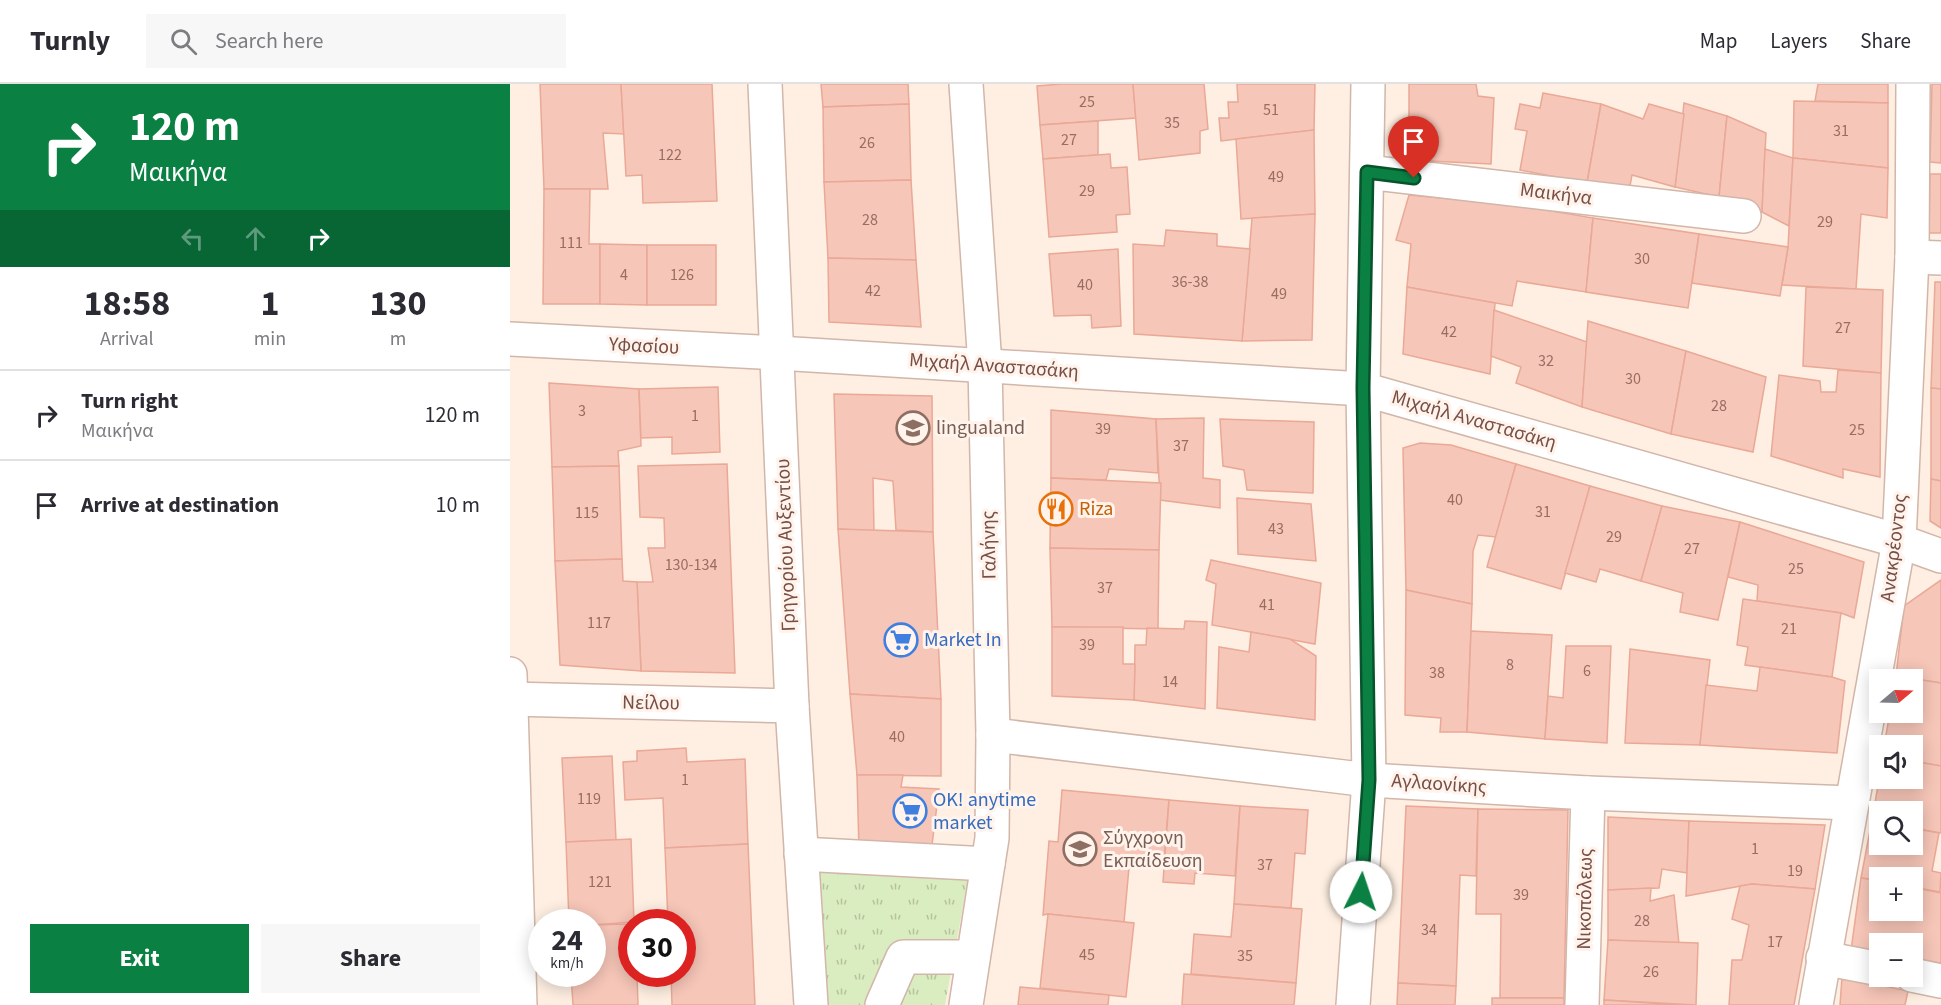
<!DOCTYPE html>
<meta charset="utf-8">
<style>
body{margin:0;font-family:"Source Sans 3",sans-serif;background:#f7f7f7;color:#2b2b33;height:100vh;display:flex;flex-direction:column;font-size:22px;white-space:nowrap}
*{box-sizing:border-box;margin:0}
p{font-size:20px;color:#7c7c81}
.icon{flex:none;width:33px;height:33px;fill:none;stroke:currentColor;stroke-width:2;stroke-linecap:round;stroke-linejoin:round}
.map{position:relative;flex:1;overflow:hidden}
.side{display:flex;flex-direction:column;background:#fff;width:510px}
.side>*{flex:none}
.guide{background:#0b8043;color:#fff;overflow:hidden}
.needle{width:39px;rotate:71deg}
.buttons{position:absolute;left:1359px;top:585px;display:grid;gap:12px}
.buttons a{display:grid;place-items:center;width:54px;height:54px;border-radius:0px;background:#fff;box-shadow:0 3px 15px #0003;font-size:30px}
.speed{position:absolute;left:18px;top:825px;display:flex;gap:12px;font-size:30px;font-weight:700;text-align:center}
.speed>*{display:grid;place-content:center;width:78px;height:78px;border-radius:50%;background:#fff;box-shadow:0 3px 15px #0003;line-height:1}
.speed small{font-size:15px;font-weight:400}
.speed .limit{border:9px solid #d22;background:#fff;color:#111}
.pin{position:absolute;display:grid;place-items:center;width:51px;height:51px;color:#fff;margin:-62px -26px;border-radius:50% 50% 50% 0;rotate:-45deg;box-shadow:0 0 6px #0007}
.pin .icon{rotate:45deg}
.me{position:absolute;width:66px;margin:-33px;rotate:4deg;stroke-linejoin:round;filter:drop-shadow(0 0 4px #0008)}
.turn{display:flex;align-items:center;gap:21px;height:126px;padding:0 30px;font-size:27px}
.turn .icon{width:78px;height:78px;stroke-width:2.5}
.turn b{display:block;font-size:42px;line-height:51px}
.lanes{display:flex;align-items:center;height:57px;padding:0 30px;background:#0003;justify-content:center;gap:30px;direction:ltr}
.lanes .off{opacity:.35}
.eta{display:flex;justify-content:space-evenly;align-items:center;height:102px;text-align:center}
.eta b{font-size:36px;font-weight:700;line-height:42px}
.primary-button{display:flex;gap:12px;margin-top:auto;padding:12px 30px}
.primary-button a{flex:1;height:69px;border-radius:0px;background:#0b8043;color:#fff;font-size:24px;font-weight:700;line-height:69px;text-align:center}
.primary-button a+a{background:#f7f7f7;color:#2b2b33}
ul{padding:0;list-style:none}
li{display:flex;align-items:center;gap:18px;height:90px;padding:0 30px;border-top:2px solid #e1e1e2}
li div{flex:1}
li b{display:block;font-size:22px}
li em{font-style:normal}
header{display:flex;align-items:center;gap:36px;box-sizing:border-box;height:84px;padding:0 30px;background:#fff;border-bottom:2px solid #e1e1e2}
header strong{font-size:28px}
nav{display:flex;gap:33px;margin-inline-start:auto;font-size:21px}
.search{width:420px;height:54px;background:#f7f7f7;display:flex;align-items:center;gap:15px;box-sizing:border-box;padding:0 21px;border-radius:0px;color:#7c7c81;font-size:22px}
main{display:flex;flex:1;min-height:0}
.map>svg:first-child{display:block}
</style>
<header>
<strong>Turnly</strong>
<div class="search"><svg class="icon" aria-label="search" viewBox="0 0 24 24"><circle cx="10" cy="10" r="6"/><path d="M15 15l6 6"/></svg>Search here</div>
<nav><a>Map</a><a>Layers</a><a>Share</a></nav>
</header>
<main>
<section class="side">
<div class="guide">
<div class="turn"><svg class="icon" aria-label="right" viewBox="0 0 24 24"><path d="M7 20v-9h11M14 6l5 5-5 5"/></svg><div><b>120 m</b>Μαικήνα</div></div>
<div class="lanes"><svg class="icon off" aria-label="left" viewBox="0 0 24 24"><path d="M17 20v-9H6M10 6l-5 5 5 5"/></svg><svg class="icon off" aria-label="ahead" viewBox="0 0 24 24"><path d="M12 20V5M6 11l6-6 6 6"/></svg><svg class="icon" aria-label="right" viewBox="0 0 24 24"><path d="M7 20v-9h11M14 6l5 5-5 5"/></svg></div>
</div>
<div class="eta">
<div><b>18:58</b><p>Arrival</p></div>
<div><b>1</b><p>min</p></div>
<div><b>130</b><p>m</p></div>
</div>
<ul>
<li><svg class="icon" aria-label="right" viewBox="0 0 24 24"><path d="M7 20v-9h11M14 6l5 5-5 5"/></svg><div><b>Turn right</b><p>Μαικήνα</p></div><em>120 m</em></li>
<li><svg class="icon" aria-label="arrive" viewBox="0 0 24 24"><path d="M6 21V4h12l-3 4 3 4H6"/></svg><div><b>Arrive at destination</b></div><em>10 m</em></li>
</ul>
<div class="primary-button"><a>Exit</a><a>Share</a></div>
</section>
<div class="map">
<svg width="1431" height="921" viewBox="0 0 1431 921">
<defs>
<pattern id="park-tufts" width="24" height="20" patternUnits="userSpaceOnUse" patternTransform="scale(1.5)"><rect width="24" height="20" fill="#daedc0"/><path d="M3 7l-1-3M5 7V3M7 7l1-3M15 17l-1-3M17 17v-4M19 17l1-3" fill="none" stroke="#b6c29e"/></pattern>
</defs>
<rect width="100%" height="100%" fill="#feefe2"/>
<path fill="url(#park-tufts)" d="M305 777 460 784 435 921H313Z"/>
<g fill="#f6c6b8" stroke="#eaa896" stroke-width="1.5">
<path d="M30 0H111L114 50 93 49 98 105H34Z"/>
<path d="M111 0H202L207 117 133 119 132 91 116 92Z"/>
<path d="M311 0H398L399 20 313 23Z"/>
<path d="M551 0H623L626 34 530 41 527 2Z"/>
<path d="M623 0H694L698 45 690 47V69L629 76Z"/>
<path d="M727 0H805L804 46 711 57 709 34H719L718 18H728Z"/>
<path d="M899 0H966L968 12 984 14 981 80 899 76Z"/>
<path d="M1308 0H1378V19L1305 17Z"/>
<path d="M1422 0H1431V79L1420 78Z"/>
<path d="M1033 9 1091 20 1077 99 1010 86 1017 47 1005 45 1010 20 1030 24Z"/>
<path d="M1284 17 1378 19V84L1283 74Z"/>
<path d="M1174 19 1217 32 1209 113 1165 103Z"/>
<path d="M399 20 401 96 314 98 313 23Z"/>
<path d="M1091 20 1133 35 1139 20 1174 30 1165 103 1122 91 1119 107 1077 99Z"/>
<path d="M1217 32 1256 49 1252 128 1209 113Z"/>
<path d="M588 37V71L533 75 530 41Z"/>
<path d="M804 46 805 130 731 135 726 55Z"/>
<path d="M1255 65 1283 74 1279 142 1252 128Z"/>
<path d="M600 70 601 84 617 83 620 130 606 131 607 148 539 153 533 75Z"/>
<path d="M1283 74 1378 84 1377 134 1351 130 1346 205 1272 201 1278 163Z"/>
<path d="M1420 90H1431V149H1419Z"/>
<path d="M401 96 406 176 318 174 314 98Z"/>
<path d="M34 105H80L79 160H90V220H33Z"/>
<path d="M899 111 1007 121 1083 134 1076 208 1007 197 1002 222 897 203 901 160 886 156Z"/>
<path d="M805 130 802 256 732 257 742 134Z"/>
<path d="M1083 134 1189 150 1178 224 1076 208Z"/>
<path d="M656 146 707 150V162L740 165 732 257 624 250 623 160 654 162Z"/>
<path d="M1189 150 1278 163 1270 212 1182 199Z"/>
<path d="M90 160 137 161V221L90 220Z"/>
<rect x="137" y="161" width="69" height="60"/>
<path d="M608 165 611 242 582 244 581 231 544 232 539 170Z"/>
<path d="M318 174 406 176 411 243 319 238Z"/>
<path d="M1425 198H1431V305L1421 304Z"/>
<path d="M897 203 985 219 980 290 893 270Z"/>
<path d="M1296 203 1373 206 1371 289 1293 282Z"/>
<path d="M984 226 1077 258 1072 323 1006 299 1011 283 981 272Z"/>
<path d="M1078 237 1176 267 1161 350 1072 323Z"/>
<path d="M1176 267 1256 293 1243 368 1161 350Z"/>
<path d="M1328 286 1371 289 1370 393 1333 385V394L1261 372 1269 291 1310 297 1311 308H1326Z"/>
<path d="M39 299 129 305 131 362 108 367 109 382 42 383Z"/>
<path d="M208 303 210 368 162 370V353L131 354 129 305Z"/>
<path d="M1421 304 1431 305V397L1421 395Z"/>
<path d="M324 310 422 312 423 448 386 446 383 397 363 394 364 447 328 445Z"/>
<path d="M541 326 646 335 648 389 599 385 596 396 541 394Z"/>
<path d="M694 334 693 394 710 396V424L650 416 646 335Z"/>
<path d="M710 335 804 338 803 409 737 406 734 386 713 382Z"/>
<path d="M910 359 941 361 1006 380 986 453 968 451 963 467 962 520 896 506 893 364Z"/>
<path d="M217 380 225 589 131 587 127 498H143L138 464H155L154 434 130 433 128 382Z"/>
<path d="M1006 380 1080 402 1051 505 977 483Z"/>
<path d="M109 382 112 475 45 477 42 383Z"/>
<path d="M541 394 651 399 649 466 540 464Z"/>
<path d="M1421 395 1431 397V444L1420 437Z"/>
<path d="M1080 402 1152 422 1131 497 1090 485 1086 498 1055 489Z"/>
<path d="M727 414 801 420 806 477 728 470Z"/>
<path d="M1152 422 1230 438 1208 536 1170 528 1173 509 1131 497Z"/>
<path d="M1230 438 1354 478 1344 534 1331 529 1247 517 1248 501 1218 493Z"/>
<path d="M328 445 423 448 431 615 340 610Z"/>
<path d="M540 464 649 466 648 545 542 543Z"/>
<path d="M112 475 113 497 127 498 131 587 50 581 45 477Z"/>
<path d="M701 476 811 499 805 560 702 541 706 500 696 496Z"/>
<path d="M1431 496V599L1386 592 1394 522Z"/>
<path d="M896 506 962 520 957 648H930L931 634 895 631Z"/>
<path d="M1233 515 1331 529 1322 593 1235 581 1238 563 1227 561Z"/>
<path d="M675 537 697 538 695 625 624 616 625 561H636L637 544 674 545Z"/>
<path d="M542 543H613V580H625L624 616 542 612Z"/>
<path d="M961 547 1042 551 1035 655 957 648Z"/>
<path d="M741 548 780 555 806 572 805 636 707 624 709 563 739 568Z"/>
<path d="M1056 562H1101L1097 659 1035 655 1038 612 1053 614Z"/>
<path d="M1120 565 1200 576 1190 661 1115 659Z"/>
<path d="M1250 583 1322 593 1335 597 1327 669 1190 661 1196 601 1247 607Z"/>
<path d="M1386 592 1431 599V682L1402 677V662H1374L1380 628H1402V596H1385Z"/>
<path d="M340 610 431 615V692L347 691Z"/>
<path d="M176 664 177 678 235 675 238 760 155 764 153 714 115 716 113 678 127 677V667Z"/>
<path d="M102 672 106 756 56 758 52 674Z"/>
<path d="M1402 677 1431 682V749L1402 744V728H1370V738L1362 736 1370 690V694H1402Z"/>
<path d="M347 691H393L391 703 429 705 421 769 349 765Z"/>
<path d="M552 706 659 716 654 776 620 773 614 838 538 830 533 831 539 757 548 758Z"/>
<path d="M659 716 730 722 725 792 685 789 684 800 653 798Z"/>
<path d="M730 722 798 726 795 770 785 769 781 824 724 820Z"/>
<path d="M896 722 968 725 966 792 950 791 946 902 888 899Z"/>
<path d="M968 725 1058 726 1054 914H990L991 830H966Z"/>
<path d="M1098 733 1179 737 1177 789 1152 785 1149 804 1098 806Z"/>
<path d="M1362 736 1370 738V760H1402V744L1429 749 1422 787 1431 789 1430 808 1402 803V794H1370V797L1351 794Z"/>
<path d="M1179 737 1315 741 1305 805 1242 800 1176 812Z"/>
<path d="M121 755 124 838 82 841V838H59L56 758Z"/>
<path d="M238 760 245 921H162L161 890H172V838H158L155 764Z"/>
<path d="M1351 794 1370 797V826H1402V803L1431 809V879L1402 875V860H1370V870L1341 866Z"/>
<path d="M1242 800 1305 805 1284 921H1219L1222 876H1232L1239 841 1222 835 1230 802Z"/>
<path d="M1141 804 1140 817 1164 811 1169 860 1098 856V806Z"/>
<path d="M724 820 792 825 786 899 681 890 684 850 721 853Z"/>
<path d="M538 830 624 839 616 913 530 904Z"/>
<path d="M122 840V890H127L128 921H63L61 890H82V841Z"/>
<path d="M1098 856 1188 859 1186 921 1094 916Z"/>
<path d="M674 890 786 899 784 921H672Z"/>
<path d="M1332 893 1398 907 1395 921H1330Z"/>
<path d="M888 899 946 902 945 921H887Z"/>
<path d="M510 903 599 911 598 921H508Z"/>
<rect x="982" y="914" width="72" height="7"/>
<path d="M1094 916 1171 921H1094Z"/>
</g>
<g fill="none" stroke-linecap="round" stroke-linejoin="round">
<g stroke="#d2b6aa" stroke-width="36">
<g id="minor">
<path d="M255 0 282 622 301 921"/>
<path d="M456 0 475 282 483 651 482 754 456 921"/>
<path d="M857 88 1234 132"/>
<path d="M1402 173 1431 174"/>
<path d="M0 255 268 269 853 305 1389 457 1431 472"/>
<path d="M0 590 10 921"/>
<path d="M0 615 282 622"/>
<path d="M483 651 859 696 1078 709 1342 719"/>
<path d="M291 770 478 780"/>
<path d="M1313 874 1370 885"/>
<path d="M1402 891 1431 897"/>
<path d="M372 921 393 873H463"/>
<path d="M843 921 859 696 853 305 858 0"/>
<path d="M1072 921 1078 709"/>
<path d="M1306 921 1389 457 1402 173 1403 0"/>
</g>
</g>
<use href="#minor" stroke="#fff" stroke-width="33"/>
</g>
<g fill="none" stroke-linecap="round" stroke-linejoin="round">
<g stroke="#07532c" stroke-width="15">
<path id="route" d="M851 808 859 696 853 304 857 88 904 94"/>
</g>
<use href="#route" stroke="#0b8043" stroke-width="10"/>
</g>
<defs>
<g id="school-ring" transform="scale(1.725)"><circle r="9.5" fill="#fff3eb" stroke="#8d6e63" stroke-width="1.5"/><path d="M0-5L7-2L0 1L-7-2ZM-4 1L0 2.5L4 1V4Q0 6-4 4Z" fill="#8d6e63"/></g>
<g id="restaurant-ring" transform="scale(1.725)"><circle r="9.5" fill="#fff3eb" stroke="#e8710a" stroke-width="1.5"/><path d="M-5-6h1v4h1v-4h1v4h1v-4h1v5L-1.5 .5V6h-2V.5L-5-1ZM5-6V6H3V1.5H1.5Q1.5-4 5-6Z" fill="#e8710a"/></g>
<g id="supermarket-ring" transform="scale(1.725)"><circle r="9.5" fill="#fff3eb" stroke="#3f7fe0" stroke-width="1.5"/><path d="M-6-5.5h2.5l.6 2H6L4.5 2H-2.5L-4.4-4H-6ZM-1.5 3.2a1.3 1.3 0 1 0 .1 0ZM3 3.2a1.3 1.3 0 1 0 .1 0Z" fill="#3f7fe0"/></g>
</defs>
<g fill-rule="evenodd">
<use href="#school-ring" x="403" y="344"/>
<use href="#restaurant-ring" x="546" y="425"/>
<use href="#supermarket-ring" x="391" y="556"/>
<use href="#supermarket-ring" x="400" y="727"/>
<use href="#school-ring" x="570" y="765"/>
</g>
<g text-anchor="middle" dominant-baseline="central" stroke-width="6" stroke-linejoin="round" paint-order="stroke">
<g font-size="16" fill="#986d62">
<text x="577" y="18">25</text>
<text x="761" y="26">51</text>
<text x="662" y="39">35</text>
<text x="1331" y="47">31</text>
<text x="559" y="56">27</text>
<text x="357" y="59">26</text>
<text x="160" y="71">122</text>
<text x="766" y="93">49</text>
<text x="577" y="107">29</text>
<text x="360" y="136">28</text>
<text x="1315" y="138">29</text>
<text x="61" y="159">111</text>
<text x="1132" y="175">30</text>
<text x="114" y="191">4</text>
<text x="172" y="191">126</text>
<text x="680" y="198">36-38</text>
<text x="575" y="201">40</text>
<text x="363" y="207">42</text>
<text x="769" y="210">49</text>
<text x="1333" y="244">27</text>
<text x="939" y="248">42</text>
<text x="1036" y="277">32</text>
<text x="1123" y="295">30</text>
<text x="1209" y="322">28</text>
<text x="72" y="327">3</text>
<text x="185" y="332">1</text>
<text x="593" y="345">39</text>
<text x="1347" y="346">25</text>
<text x="671" y="362">37</text>
<text x="945" y="416">40</text>
<text x="1033" y="428">31</text>
<text x="77" y="429">115</text>
<text x="766" y="445">43</text>
<text x="1104" y="453">29</text>
<text x="1182" y="465">27</text>
<text x="181" y="481">130-134</text>
<text x="1286" y="485">25</text>
<text x="595" y="504">37</text>
<text x="757" y="521">41</text>
<text x="89" y="539">117</text>
<text x="1279" y="545">21</text>
<text x="577" y="561">39</text>
<text x="1000" y="581">8</text>
<text x="1077" y="587">6</text>
<text x="927" y="589">38</text>
<text x="660" y="598">14</text>
<text x="387" y="653">40</text>
<text x="175" y="696">1</text>
<text x="79" y="715">119</text>
<text x="1245" y="765">1</text>
<text x="755" y="781">37</text>
<text x="1285" y="787">19</text>
<text x="90" y="798">121</text>
<text x="1011" y="811">39</text>
<text x="1132" y="837">28</text>
<text x="919" y="846">34</text>
<text x="1265" y="858">17</text>
<text x="577" y="871">45</text>
<text x="735" y="872">35</text>
<text x="1141" y="888">26</text>
</g>
<g font-size="20" fill="#784f46" stroke="#fff3eb">
<text transform="translate(1046 110) rotate(7)">Μαικήνα</text>
<text transform="translate(134 262) rotate(3)">Υφασίου</text>
<text transform="translate(484 282) rotate(4)">Μιχαήλ Αναστασάκη</text>
<text transform="translate(964 336) rotate(16)">Μιχαήλ Αναστασάκη</text>
<text transform="translate(276 461) rotate(-92)">Γρηγορίου Αυξεντίου</text>
<text transform="translate(479 461) rotate(-91)">Γαλήνης</text>
<text transform="translate(1384 464) rotate(-83)">Ανακρέοντος</text>
<text transform="translate(141 619) rotate(1)">Νείλου</text>
<text transform="translate(929 700) rotate(4)">Αγλαονίκης</text>
<text transform="translate(1075 815) rotate(-89)">Νικοπόλεως</text>
</g>
<g font-size="20" fill="#785e54" stroke="#fff3eb" text-anchor="start">
<text x="426" y="344">lingualand</text>
<text x="593" y="754">Σύγχρονη<tspan x="593" dy="23">Εκπαίδευση</tspan></text>
</g>
<g font-size="20" fill="#c56008" stroke="#fff3eb" text-anchor="start">
<text x="569" y="425">Riza</text>
</g>
<g font-size="20" fill="#366cbe" stroke="#fff3eb" text-anchor="start">
<text x="414" y="556">Market In</text>
<text x="423" y="716">OK! anytime<tspan x="423" dy="23">market</tspan></text>
</g>
</g>
</svg>
<div class="buttons">
<a><svg class="needle" viewBox="-14 -14 28 28"><path d="M0-13l5 13h-10z" fill="#e53935"/><path d="M0 13l5-13h-10z" fill="#7c7c81"/></svg></a>
<a><svg class="icon" aria-label="sound" viewBox="0 0 24 24"><path d="M4 9h4l5-4v14l-5-4H4zM17 9q2 3 0 6"/></svg></a>
<a><svg class="icon" aria-label="search" viewBox="0 0 24 24"><circle cx="10" cy="10" r="6"/><path d="M15 15l6 6"/></svg></a>
<a>+</a>
<a>−</a>
</div>
<div class="speed"><div>24<small>km/h</small></div><div class="limit">30</div></div>
<div class="pin" style="left:904px;top:94px;background:#d93025"><svg class="icon" aria-label="arrive" viewBox="0 0 24 24"><path d="M6 21V4h12l-3 4 3 4H6"/></svg></div>
<svg class="me" style="left:851px;top:808px" viewBox="-20 -20 40 40"><circle r="19" fill="#fff"/><path d="M0-13L10 11 0 6-10 11z" fill="#0b8043"/></svg>
</div>
</main>
